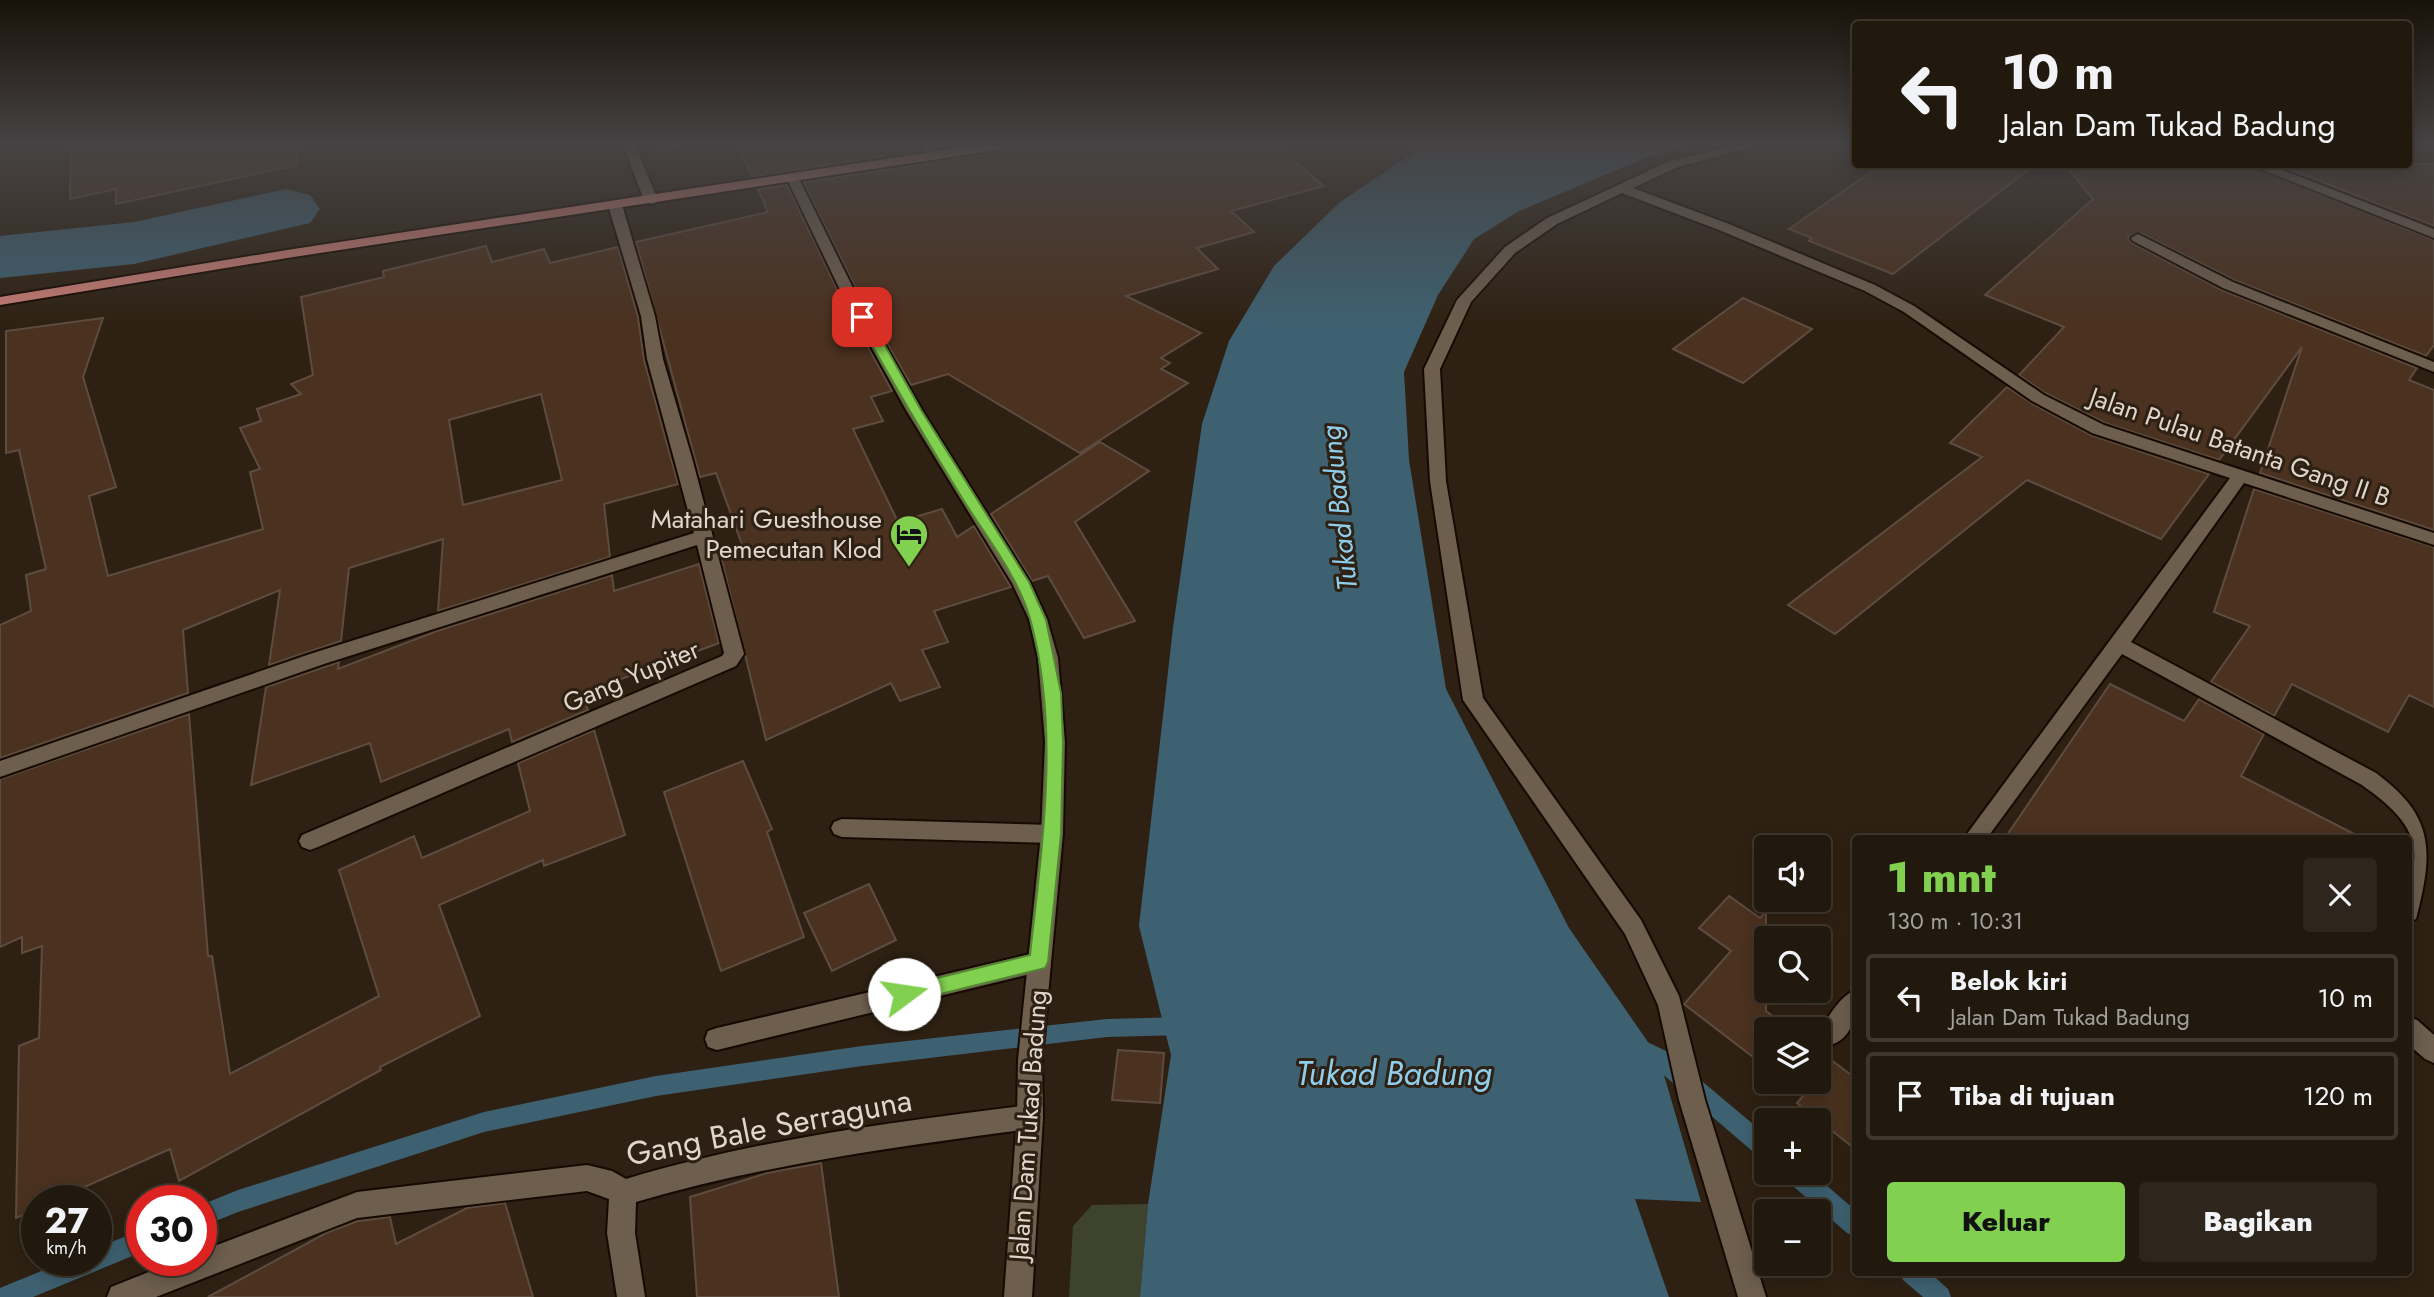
<!DOCTYPE html>
<html lang="id">
<meta charset="utf-8">
<style>
body{margin:0;font-family:Jost,sans-serif;background:#2e261c;color:#f1f3f6;height:100vh;display:flex;flex-direction:column;font-size:26px;white-space:nowrap}
*{box-sizing:border-box;margin:0}
p{font-size:23px;color:#a2a09e}
.icon{flex:none;width:38px;height:38px;fill:none;stroke:currentColor;stroke-width:2;stroke-linecap:round;stroke-linejoin:round}
.map{position:relative;flex:1;overflow:hidden}
.drawer{position:absolute;left:1852px;top:835px;width:560px;height:441px;display:flex;flex-direction:column;background:#22190e;border-radius:7px;box-shadow:0 4px 18px #0003,0 0 0 2px #3f382e}
.drawer>*{flex:none}
.top-card{position:absolute;left:1852px;top:21px;width:560px;height:147px;border-radius:7px;box-shadow:0 4px 18px #0003,0 0 0 2px #3f382e;background:#22190e;color:#f1f3f6;overflow:hidden}
.fabs{position:absolute;left:1754px;top:835px;display:grid;gap:14px}
.fabs a{display:grid;place-items:center;width:77px;height:77px;border-radius:7px;background:#22190e;box-shadow:0 4px 18px #0003,0 0 0 2px #3f382e;font-size:35px}
.speed{position:absolute;left:21px;top:1185px;display:flex;gap:14px;font-size:35px;font-weight:700;text-align:center}
.speed>*{display:grid;place-content:center;width:91px;height:91px;border-radius:50%;background:#22190e;box-shadow:0 4px 18px #0003,0 0 0 2px #3f382e;line-height:1}
.speed small{font-size:18px;font-weight:400}
.speed .limit{border:10px solid #d22;background:#fff;color:#111}
.pin{position:absolute;display:grid;place-items:center;width:60px;height:60px;color:#fff;margin:-30px;border-radius:14px;box-shadow:0 4px 10px #0006}
.me{position:absolute;width:77px;margin:-38px;rotate:76deg;stroke-linejoin:round;filter:drop-shadow(0 0 5px #0008)}
.turn{display:flex;align-items:center;gap:24px;height:147px;padding:0 35px;font-size:32px}
.turn .icon{width:91px;height:91px;stroke-width:2.5}
.turn b{display:block;font-size:49px;line-height:60px}
.round{display:grid;place-items:center;flex:none;width:74px;height:74px;border-radius:7px;background:#2e261c}
.overview{display:flex;align-items:center;justify-content:space-between;height:119px;padding:0 35px}
h1{font-size:42px;font-weight:800;line-height:52px;color:#82d04f}
.action{display:flex;gap:14px;margin-top:auto;padding:14px 35px}
.action a{flex:1;height:80px;border-radius:7px;background:#82d04f;color:#111;font-size:28px;font-weight:800;line-height:80px;text-align:center}
.action a+a{background:#2e261c;color:#f1f3f6}
ul{padding:0;list-style:none}
li{display:flex;align-items:center;gap:21px;height:88px;margin:0 14px 10px;padding:0 21px;border:4px solid #3f382e;border-radius:7px}
li div{flex:1}
li b{display:block;font-size:26px}
li em{font-style:normal}
.map>svg:first-child{display:block}
</style>
<div class="map">
<svg width="2434" height="1297" viewBox="0 0 2434 1297">
<rect width="100%" height="100%" fill="#2e2113"/>
<path fill="#3e432e" d="M1148 1204 1140 1297H1069L1073 1226 1092 1205Z"/>
<path fill="#3e6171" d="M1425 145H1689L1650 156 1519 211 1474 239 1438 295 1404 372 1409 460 1446 689 1569 928 1659 1058 1701 1202 1635 1199 1669 1297H1140L1148 1204 1171 1055 1139 926 1173 628 1202 424 1229 341 1274 266 1340 202Z"/>
<g fill="none" stroke-linecap="round" stroke-linejoin="round">
<g fill="#3e6171" fill-rule="evenodd">
<path d="M664 145H681L666 151 661 148Z"/>
<path d="M1183 1017 1190 1019 1193 1026 1190 1033 1183 1035 1107 1037 862 1066 656 1096 484 1132 238 1212 201 1227V1205L238 1190 484 1112 656 1076 862 1046 1107 1019Z"/>
<path d="M1641 1039 1666 1051 1766 1135V1159L1758 1156 1652 1065 1634 1055 1631 1048 1634 1041Z"/>
<path d="M1783 1172H1811L1855 1210V1236L1847 1233 1786 1180Z"/>
<path d="M142 1230V1252L33 1297H0V1288L68 1260H96V1248Z"/>
<path d="M1900 1272H1929L1948 1289 1951 1297H1923L1903 1280Z"/>
</g>
<path fill="#3e6171" fill-rule="evenodd" d="M286 189 310 195 320 209 310 223 134 264 0 278V236L134 222Z"/>
</g>
<g fill="#4b311f" stroke="#5e4c40" stroke-width="2" fill-rule="evenodd">
<path d="M71 145H296L298 165 116 204V189L70 199Z"/>
<path d="M738 145H918L921 151 752 177Z"/>
<path d="M1013 145H1275L1324 186 1231 211 1254 232 1197 248 1218 269 1126 296 1201 333 1161 358 1170 363 1161 369 1188 383 1080 453 948 374 911 385 858 293 803 182 1004 152Z"/>
<path d="M1882 164H2036L1893 274 1809 241 1812 238 1789 229Z"/>
<path d="M2064 164H2246L2434 240V345L2426 356 2234 280 2139 232 2128 237 2132 243 2222 290 2417 368 2409 380 2434 390V530L2260 473 2302 347 2219 460 2105 423 2045 393 2019 375 2064 327 1985 295 2093 199Z"/>
<path d="M2276 164H2434V226Z"/>
<path d="M787 185 840 295 892 391 871 397 883 421 853 429 898 522 942 509 957 537 974 526 1011 587 934 611 948 642 922 650 940 687 900 701 891 683 766 740 721 557 744 550 716 473 700 477 636 242 768 212 758 189Z"/>
<path d="M486 246 492 262 544 249 550 263 618 247 638 317 644 360 678 484 604 504 610 557 438 611 443 539 349 568 341 641 269 665 280 590 183 630 188 693 0 758V625L31 611 26 575 46 569 19 450 6 453V331L103 318 83 377 116 487 89 496 108 576 263 529 250 472 260 469 240 428 261 421 257 409 301 394 291 384 313 375 301 297 384 277 383 271ZM541 394 562 480 463 505 449 420Z"/>
<path d="M1743 298 1812 329 1743 383 1673 349Z"/>
<path d="M2007 387 2031 403 2091 435 2209 474 2161 539 2027 480 1835 634 1788 605 1982 457 1950 443Z"/>
<path d="M1100 442 1149 471 1075 522 1135 621 1084 638 1048 576 1032 581 991 514Z"/>
<path d="M2254 489 2434 547V707L2409 695 2388 732 2292 684 2274 716 2211 682 2250 626 2214 612Z"/>
<path d="M699 564 719 643 602 686 606 698 586 705 588 710 512 742 509 729 381 782 370 743 251 785 266 687 339 662 338 669 437 631 612 575 614 591Z"/>
<path d="M2110 684 2184 721 2199 699 2264 734 2241 776 2362 838H2005Z"/>
<path d="M189 714 208 956H212L230 1074 379 996 339 870 414 836 422 858 530 811 518 763 594 730 625 835 544 866 543 860 439 905 480 1016 380 1067 381 1070 179 1181 170 1149 55 1200H37V1209L16 1218 19 1046 39 1038 42 946 22 953V937L0 947V779Z"/>
<path d="M743 761 772 829 767 832 804 937 721 971 664 792Z"/>
<path d="M869 884 896 940 832 971 804 913Z"/>
<path d="M1729 896 1760 918 1766 912V1011L1790 1029H1766V1067L1684 1004 1731 951 1699 928Z"/>
<path d="M1118 1050 1164 1053 1160 1103 1112 1100Z"/>
<path d="M1818 1050 1855 1078V1149L1797 1103 1803 1096 1784 1082H1818Z"/>
<path d="M821 1163 839 1297H697L690 1197 767 1173Z"/>
<path d="M505 1203 533 1297H208L328 1232 358 1221 390 1217 396 1244 467 1208Z"/>
</g>
<g fill="none" stroke-linecap="round" stroke-linejoin="round">
<g stroke="#160a01" stroke-width="4">
<g id="service">
<path d="M623 145H635L658 200 656 203 651 204 644 200Z"/>
<path d="M842 819 1052 825 1060 828 1063 834 1060 840 1052 843 842 837 834 834 831 828 834 822Z"/>
</g>
</g>
<g stroke="#160a01" stroke-width="4">
<g id="minor">
<path d="M920 145H932L939 157 937 160H929Z"/>
<path d="M1737 145H1760L1678 167 1633 188 1729 224 1875 285 1914 306 2044 395 2104 425 2434 533V545L2244 483 2131 642 2376 773C2434 816 2434 850 2416 919L2408 922C2408 909 2407 896 2408 883 2409 876 2413 870 2414 862 2418 826 2388 804 2362 785L2122 654 1987 838H1964L2230 478 2092 433 2032 401 1904 312 1865 291 1719 230 1622 193 1557 224 1515 253 1471 302 1440 369 1446 481 1483 698 1641 920 1679 996 1705 1100 1766 1297H1738L1679 1100 1658 1005 1625 934 1463 700 1430 481 1424 369 1457 300 1505 247 1547 218 1670 161Z"/>
<path d="M2248 164H2267L2434 229V238Z"/>
<path d="M615 201 622 205 655 316 663 359 692 458 744 654 736 666 318 847 310 850 302 847 299 841 302 835 722 656 724 653 697 545 324 664 0 777V761L310 654 694 533 647 359 641 316 608 205Z"/>
<path d="M2138 234 2233 282 2434 362V372L2223 288 2133 241 2131 238Z"/>
<path d="M1039 952 1047 955 1051 962 1047 969 1039 972 717 1050 708 1047 705 1039 708 1031 717 1028Z"/>
<path d="M1855 990C1855 1013 1856 1036 1831 1045L1822 1042 1819 1034C1826 1019 1840 996 1855 990Z"/>
<path d="M2408 1017 2417 1020 2434 1035V1063L2425 1059 2408 1044Z"/>
<path d="M1030 1105 1039 1108 1043 1117 1039 1126 1030 1129C897 1147 765 1164 636 1202L635 1233 645 1297H617L607 1233 609 1199 587 1191 357 1218 156 1297H107L111 1287 179 1260H201V1251L357 1192 587 1165 612 1171 626 1179C758 1139 894 1122 1030 1105Z"/>
</g>
</g>
<g stroke="#160a01" stroke-width="4">
<path id="tertiary" d="M793 175 799 179 856 294 922 410 1030 582 1047 619 1058 658 1065 742 1063 834 1042 1060 1043 1117 1032 1297H1004L1017 1117 1018 1060 1041 834 1045 742 1038 658 1029 619 1012 583 906 410 842 294 787 179Z"/>
</g>
<g stroke="#160a01" stroke-width="4">
<path id="trunk" d="M978 145H1010L1004 149 287 258 0 305V297L287 250Z"/>
</g>
<use href="#service" fill="#6d5e4e" fill-rule="evenodd"/>
<use href="#minor" fill="#6d5e4e" fill-rule="evenodd"/>
<use href="#tertiary" fill="#6d5e4e" fill-rule="evenodd"/>
<use href="#trunk" fill="#c87d74" fill-rule="evenodd"/>
</g>
<linearGradient id="sky" x2="0" y2="1"><stop stop-color="#19120a"/><stop offset="0.44" stop-color="#464344"/><stop offset="1" stop-color="#464344" stop-opacity="0"/></linearGradient>
<rect width="2434" height="327" fill="url(#sky)"/>
<path fill="#82d04f" stroke="#548733" stroke-width="2" d="M862 313 869 317 921 410 1029 582 1046 620 1061 693 1063 742 1061 834 1048 962 1045 968 904 1003 897 1000 895 994 897 988 1030 955C1042 845 1060 731 1031 622 1020 579 987 538 964 501 926 440 891 379 856 317Z"/>
<defs>
<g id="hotel-pin" transform="scale(2.0125)"><path d="M0 17L-7.5 6A9.5 9.5 0 1 1 7.5 6Z" fill="#82d04f" stroke="#2e2113"/><path d="M-6-4.5h1.5V1H6V5H4.5V3h-9V5H-6ZM-4 0a1.8 1.8 0 1 1 3.6 0ZM.5 0V-2.5h3Q6-2.5 6 0Z" fill="#111"/></g>
</defs>
<g fill-rule="evenodd">
<use href="#hotel-pin" x="909" y="534"/>
</g>
<g text-anchor="middle" dominant-baseline="central" stroke-width="6" stroke-linejoin="round" paint-order="stroke">
<g font-size="26" fill="#dfd6cd" stroke="#2e2113">
<text transform="translate(2240 447) rotate(19)">Jalan Pulau Batanta Gang II B</text>
<text transform="translate(631 676) rotate(-23)">Gang Yupiter</text>
<text transform="translate(1028 1125) rotate(-86)">Jalan Dam Tukad Badung</text>
</g>
<g font-size="26" fill="#dfd6cd" stroke="#2e2113" text-anchor="end">
<text x="882" y="519">Matahari Guesthouse<tspan x="882" dy="30">Pemecutan Klod</tspan></text>
</g>
<g font-size="28" font-style="italic" fill="#8fcfed" stroke="#2e2113">
<text transform="translate(1339 508) rotate(-96)">Tukad Badung</text>
</g>
<g font-size="32" fill="#dfd6cd" stroke="#2e2113">
<text transform="translate(769 1127) rotate(-11)">Gang Bale Serraguna</text>
</g>
<g font-size="33" font-style="italic" fill="#8fcfed" stroke="#2e2113">
<text x="1394" y="1073">Tukad Badung</text>
</g>
</g>
</svg>
<div class="fabs">
<a><svg class="icon" aria-label="sound" viewBox="0 0 24 24"><path d="M4 9h4l5-4v14l-5-4H4zM17 9q2 3 0 6"/></svg></a>
<a><svg class="icon" aria-label="search" viewBox="0 0 24 24"><circle cx="10" cy="10" r="6"/><path d="M15 15l6 6"/></svg></a>
<a><svg class="icon" aria-label="layers" viewBox="0 0 24 24"><path d="M12 4l9 5-9 5-9-5zM3 14l9 5 9-5"/></svg></a>
<a>+</a>
<a>−</a>
</div>
<div class="speed"><div>27<small>km/h</small></div><div class="limit">30</div></div>
<div class="pin" style="left:862px;top:317px;background:#d93025"><svg class="icon" aria-label="arrive" viewBox="0 0 24 24"><path d="M6 21V4h12l-3 4 3 4H6"/></svg></div>
<svg class="me" style="left:904px;top:994px" viewBox="-20 -20 40 40"><circle r="19" fill="#fff"/><path d="M0-13L10 11 0 6-10 11z" fill="#82d04f"/></svg>
<div class="top-card">
<div class="turn"><svg class="icon" aria-label="left" viewBox="0 0 24 24"><path d="M17 20v-9H6M10 6l-5 5 5 5"/></svg><div><b>10 m</b>Jalan Dam Tukad Badung</div></div>
</div>
<section class="drawer">
<div class="overview"><div><h1>1 mnt</h1><p>130 m · 10:31</p></div><a class="round"><svg class="icon" aria-label="close" viewBox="0 0 24 24"><path d="M6 6l12 12M18 6L6 18"/></svg></a></div>
<ul>
<li><svg class="icon" aria-label="left" viewBox="0 0 24 24"><path d="M17 20v-9H6M10 6l-5 5 5 5"/></svg><div><b>Belok kiri</b><p>Jalan Dam Tukad Badung</p></div><em>10 m</em></li>
<li><svg class="icon" aria-label="arrive" viewBox="0 0 24 24"><path d="M6 21V4h12l-3 4 3 4H6"/></svg><div><b>Tiba di tujuan</b></div><em>120 m</em></li>
</ul>
<div class="action"><a>Keluar</a><a>Bagikan</a></div>
</section>
</div>
